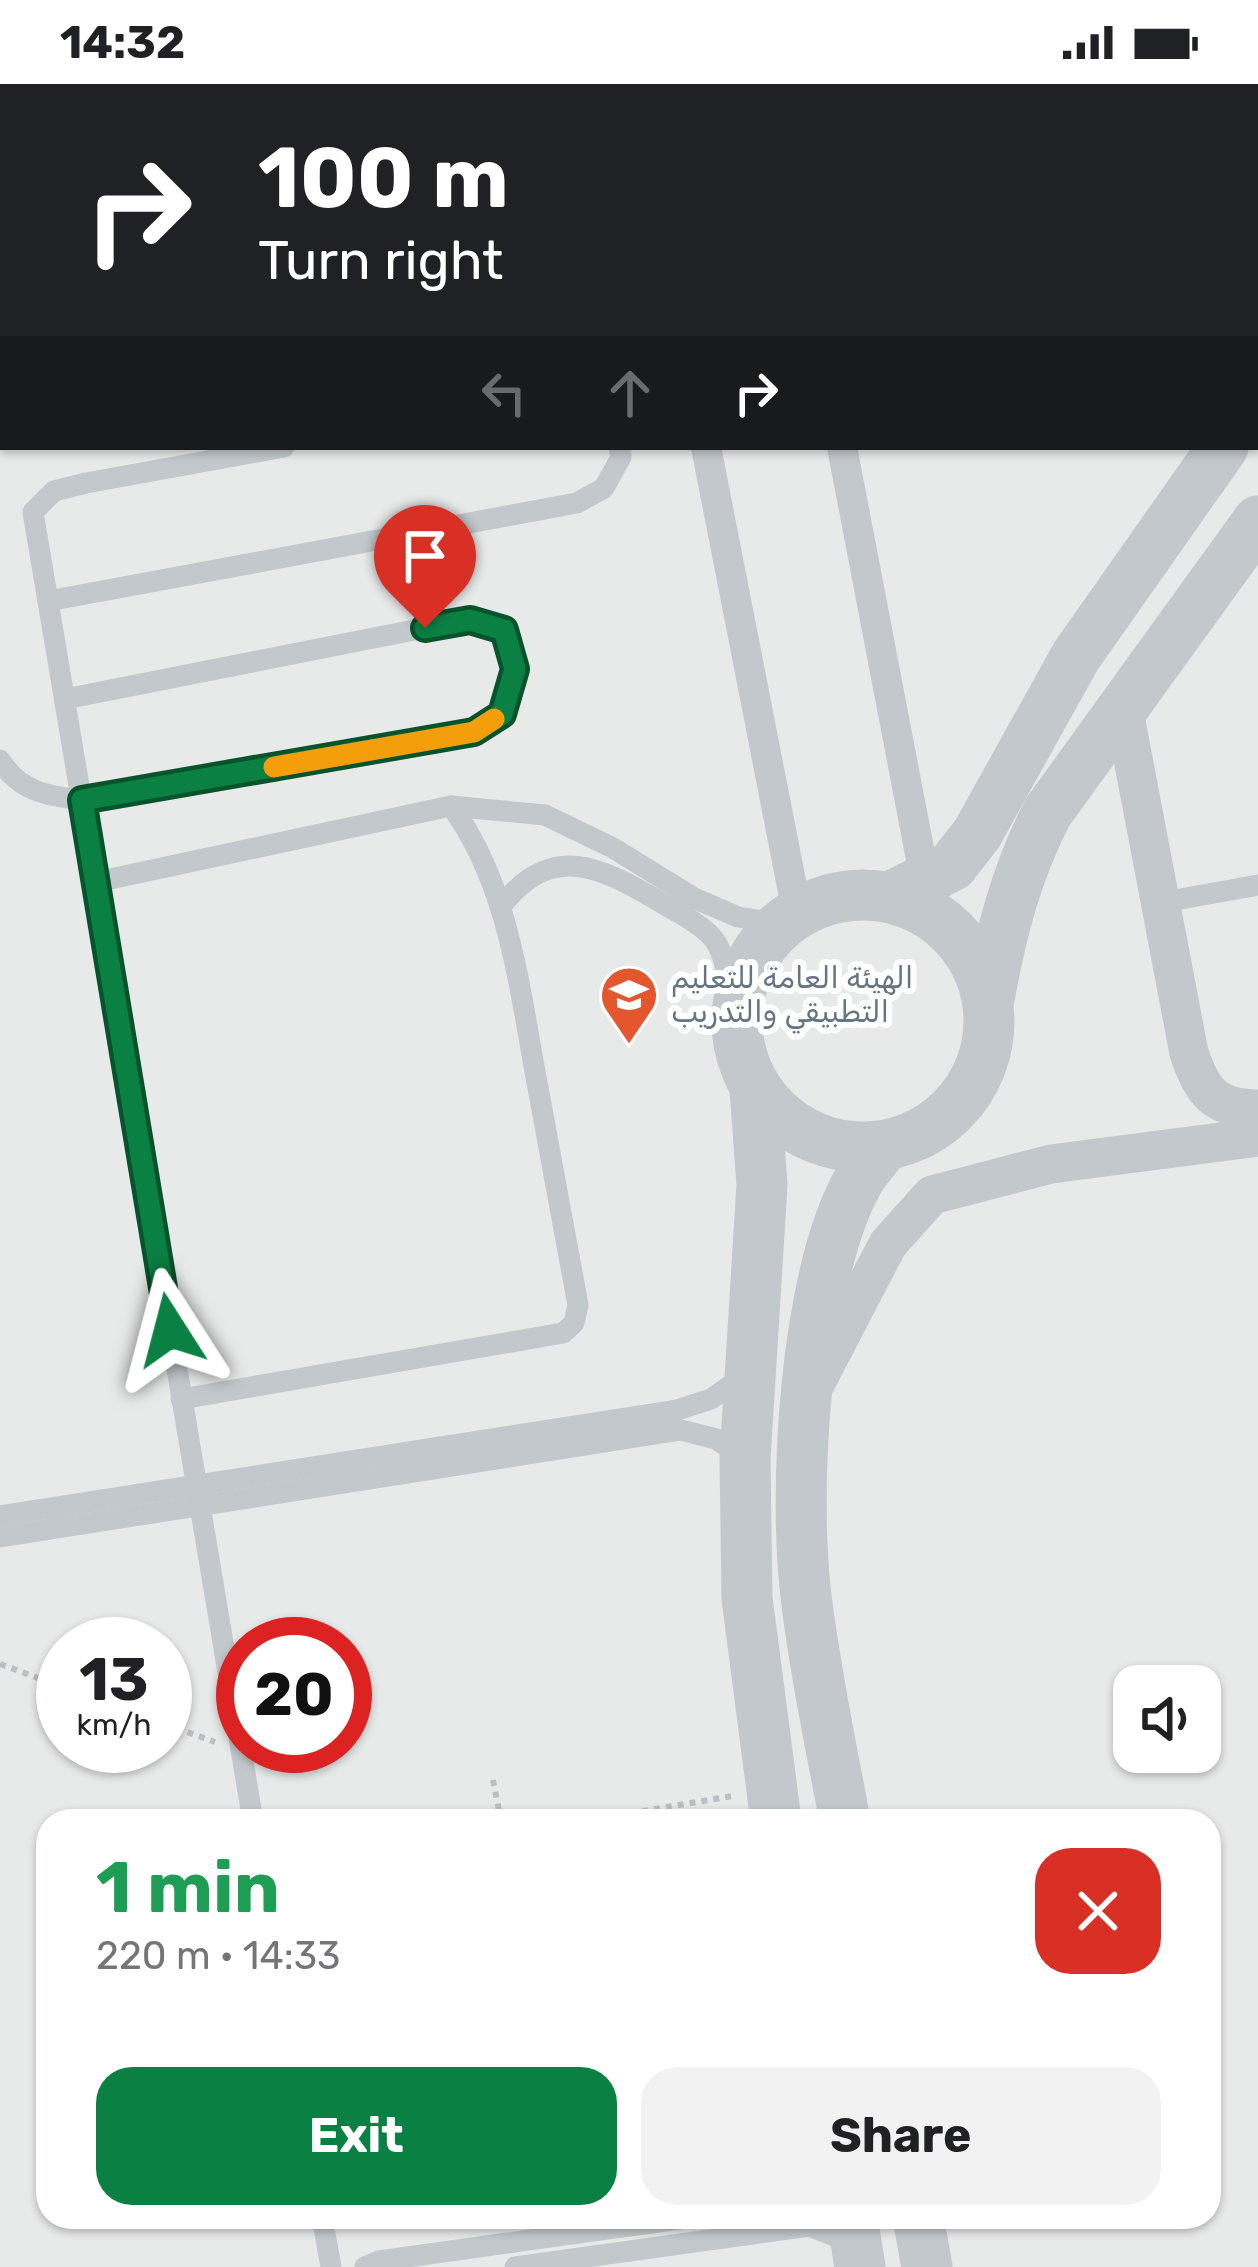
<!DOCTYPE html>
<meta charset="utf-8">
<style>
body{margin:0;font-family:Rubik,Cairo,sans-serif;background:#f2f2f2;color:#202124;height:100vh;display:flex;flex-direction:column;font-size:45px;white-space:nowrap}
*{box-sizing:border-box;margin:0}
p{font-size:39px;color:#757577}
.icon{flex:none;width:66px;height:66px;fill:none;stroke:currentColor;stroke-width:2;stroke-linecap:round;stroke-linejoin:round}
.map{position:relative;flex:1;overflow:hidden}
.side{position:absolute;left:36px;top:1725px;width:1185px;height:420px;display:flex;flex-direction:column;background:#fff;border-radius:36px;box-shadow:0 3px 9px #0004}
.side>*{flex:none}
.hud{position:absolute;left:0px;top:0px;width:1260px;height:366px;box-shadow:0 3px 9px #0004;background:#202124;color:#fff;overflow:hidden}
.tools{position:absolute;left:1113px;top:1581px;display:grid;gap:24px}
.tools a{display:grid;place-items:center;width:108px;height:108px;border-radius:24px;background:#fff;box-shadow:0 3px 9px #0004;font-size:60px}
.speed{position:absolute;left:36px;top:1533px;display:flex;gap:24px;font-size:60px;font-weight:700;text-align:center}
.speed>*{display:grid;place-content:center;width:156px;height:156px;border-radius:50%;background:#fff;box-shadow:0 3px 9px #0004;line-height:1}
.speed small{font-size:30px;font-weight:400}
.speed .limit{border:18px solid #d22;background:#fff;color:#111}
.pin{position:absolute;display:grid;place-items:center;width:102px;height:102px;color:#fff;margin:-123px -51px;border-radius:50% 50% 50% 0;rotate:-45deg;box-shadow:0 0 12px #0007}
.pin .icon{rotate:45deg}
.me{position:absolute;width:132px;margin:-66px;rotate:351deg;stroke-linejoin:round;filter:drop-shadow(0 0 9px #0008)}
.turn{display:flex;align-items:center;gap:42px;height:252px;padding:0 60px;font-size:54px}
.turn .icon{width:156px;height:156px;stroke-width:2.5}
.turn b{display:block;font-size:84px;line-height:102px}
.lanes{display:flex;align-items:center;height:114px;padding:0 60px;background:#0003;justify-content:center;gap:60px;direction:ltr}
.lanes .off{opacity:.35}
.round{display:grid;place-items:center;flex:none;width:126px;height:126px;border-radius:36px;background:#f2f2f2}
.summary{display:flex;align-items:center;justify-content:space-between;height:204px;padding:0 60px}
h1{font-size:72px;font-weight:700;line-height:90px;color:#1e9e55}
.primary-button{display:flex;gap:24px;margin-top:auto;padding:24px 60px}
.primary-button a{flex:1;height:138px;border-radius:36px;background:#0b8043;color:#fff;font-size:48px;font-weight:700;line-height:138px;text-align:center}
.primary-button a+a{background:#f2f2f2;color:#202124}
.status{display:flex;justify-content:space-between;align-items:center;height:84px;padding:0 60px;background:#fff;direction:ltr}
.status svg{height:33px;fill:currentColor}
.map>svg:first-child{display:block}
</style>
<div class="status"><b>14:32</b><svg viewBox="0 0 49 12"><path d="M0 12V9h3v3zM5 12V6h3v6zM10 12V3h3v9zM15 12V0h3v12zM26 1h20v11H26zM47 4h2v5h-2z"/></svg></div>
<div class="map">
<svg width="1258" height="2183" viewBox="0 0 1258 2183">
<rect width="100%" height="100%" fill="#fafaf8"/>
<path fill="#e8e9e9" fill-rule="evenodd" d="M0 0H1258V2183H0ZM3 3H1257V363H3ZM63 1560H165V1662H63ZM243 1560H345V1662H243ZM1134 1602H1200V1668H1134ZM48 1737H1209V2133H48Z"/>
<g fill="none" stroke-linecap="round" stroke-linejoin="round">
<g stroke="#bbbfc2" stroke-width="6" stroke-dasharray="6 6" stroke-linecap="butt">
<path d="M0 1580 63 1603"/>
<path d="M165 1640 215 1658"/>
<path d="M493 1696 501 1737"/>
<path d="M583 1737 733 1712"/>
</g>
<g stroke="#c3c8cc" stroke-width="21">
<path d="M48 517 577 419 604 404 621 373 619 363"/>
<path d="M0 676C19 707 47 712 82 716L474 648 503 630 515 585 504 546 470 535 65 615"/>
<path d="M96 798 451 722 545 731 613 764 694 814 738 833 781 840"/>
<path d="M1158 819 1258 801"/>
<path d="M500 824C551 756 601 783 662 819 678 829 704 841 715 857 730 878 733 932 737 958"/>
<path d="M181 1315 563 1249 574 1239 578 1221C564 1145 550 1069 536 993 519 901 508 799 451 722"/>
<path d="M0 1432 677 1326 711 1315 745 1291"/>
<path d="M0 1453 681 1346 716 1355 741 1372"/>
<path d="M253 1737 33 428 54 407 86 399 284 363"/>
<path d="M322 2133 331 2183"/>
<path d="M365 2183 379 2177 694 2133"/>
<path d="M515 2183 809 2142 850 2158"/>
</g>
<g stroke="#c3c8cc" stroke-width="30">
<path d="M169 0 171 3"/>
<path d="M44 3 46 0"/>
<path d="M1120 3 1122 0"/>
<path d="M0 79 3 74"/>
<path d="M706 363 797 828"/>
<path d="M842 363 925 796"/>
</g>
<g stroke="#c3c8cc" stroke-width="39">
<path d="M1123 622 1189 969C1202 1007 1214 1025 1258 1025"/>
<path d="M814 1302 888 1160 932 1111 1051 1080 1258 1053"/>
</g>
<g stroke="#c3c8cc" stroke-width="51">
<path d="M1257 315 1258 314"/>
<circle cx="863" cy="937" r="126"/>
<path d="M892 812 952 782 977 750 1076 572 1223 363"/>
<path d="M989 915C1001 848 1016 790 1047 729L1258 437"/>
<path d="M755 1005 762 1101 745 1375 747 1514 776 1737"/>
<path d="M845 1737C831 1662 815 1587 806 1512 793 1404 805 1195 857 1099 864 1086 875 1075 884 1063"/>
<path d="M852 2133 860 2183"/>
<path d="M918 2133 927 2183"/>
</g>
</g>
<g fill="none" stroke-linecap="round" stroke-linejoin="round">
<g stroke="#07532c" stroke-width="30">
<path id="route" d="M170 1246 82 716 474 648 502 630 515 585 504 546 470 536 425 544"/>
</g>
<use href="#route" stroke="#0b8043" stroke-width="21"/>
<path stroke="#f59e0b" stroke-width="21" d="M274 683 474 648 494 635"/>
</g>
<defs>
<g id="university-pin" transform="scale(3)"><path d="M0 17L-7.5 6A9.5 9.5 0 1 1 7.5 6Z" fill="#e4572e" stroke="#fff"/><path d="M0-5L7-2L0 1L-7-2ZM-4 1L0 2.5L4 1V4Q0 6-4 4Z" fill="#fff"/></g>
</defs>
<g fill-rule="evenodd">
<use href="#university-pin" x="629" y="911"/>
</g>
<g text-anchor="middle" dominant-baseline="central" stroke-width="12" stroke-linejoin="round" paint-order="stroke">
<g font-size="30" fill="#657683" stroke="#fff" text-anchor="start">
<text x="671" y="894">الهيئة العامة للتعليم<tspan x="671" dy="34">التطبيقي والتدريب</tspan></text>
</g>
</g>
</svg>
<div class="tools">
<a><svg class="icon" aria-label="sound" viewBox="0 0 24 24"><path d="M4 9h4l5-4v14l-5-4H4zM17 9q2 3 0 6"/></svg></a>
</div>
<div class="speed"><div>13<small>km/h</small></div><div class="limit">20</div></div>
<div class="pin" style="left:425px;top:544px;background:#d93025"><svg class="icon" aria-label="arrive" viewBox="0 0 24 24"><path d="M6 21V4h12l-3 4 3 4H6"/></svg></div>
<svg class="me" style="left:170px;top:1246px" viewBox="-20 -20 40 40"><path d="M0-17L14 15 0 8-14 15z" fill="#0b8043" stroke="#fff" stroke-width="4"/></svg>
<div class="hud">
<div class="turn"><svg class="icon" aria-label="right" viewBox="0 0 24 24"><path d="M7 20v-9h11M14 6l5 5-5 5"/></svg><div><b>100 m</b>Turn right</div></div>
<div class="lanes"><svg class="icon off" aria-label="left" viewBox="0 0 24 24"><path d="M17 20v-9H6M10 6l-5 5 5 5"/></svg><svg class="icon off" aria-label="ahead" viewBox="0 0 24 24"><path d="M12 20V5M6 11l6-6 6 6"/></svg><svg class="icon" aria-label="right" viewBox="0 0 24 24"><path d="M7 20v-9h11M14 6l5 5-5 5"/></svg></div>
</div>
<section class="side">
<div class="summary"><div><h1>1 min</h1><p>220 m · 14:33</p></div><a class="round" style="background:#d93025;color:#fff"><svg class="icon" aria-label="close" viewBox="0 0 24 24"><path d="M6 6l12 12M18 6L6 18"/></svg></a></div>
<div class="primary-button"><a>Exit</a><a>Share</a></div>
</section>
</div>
